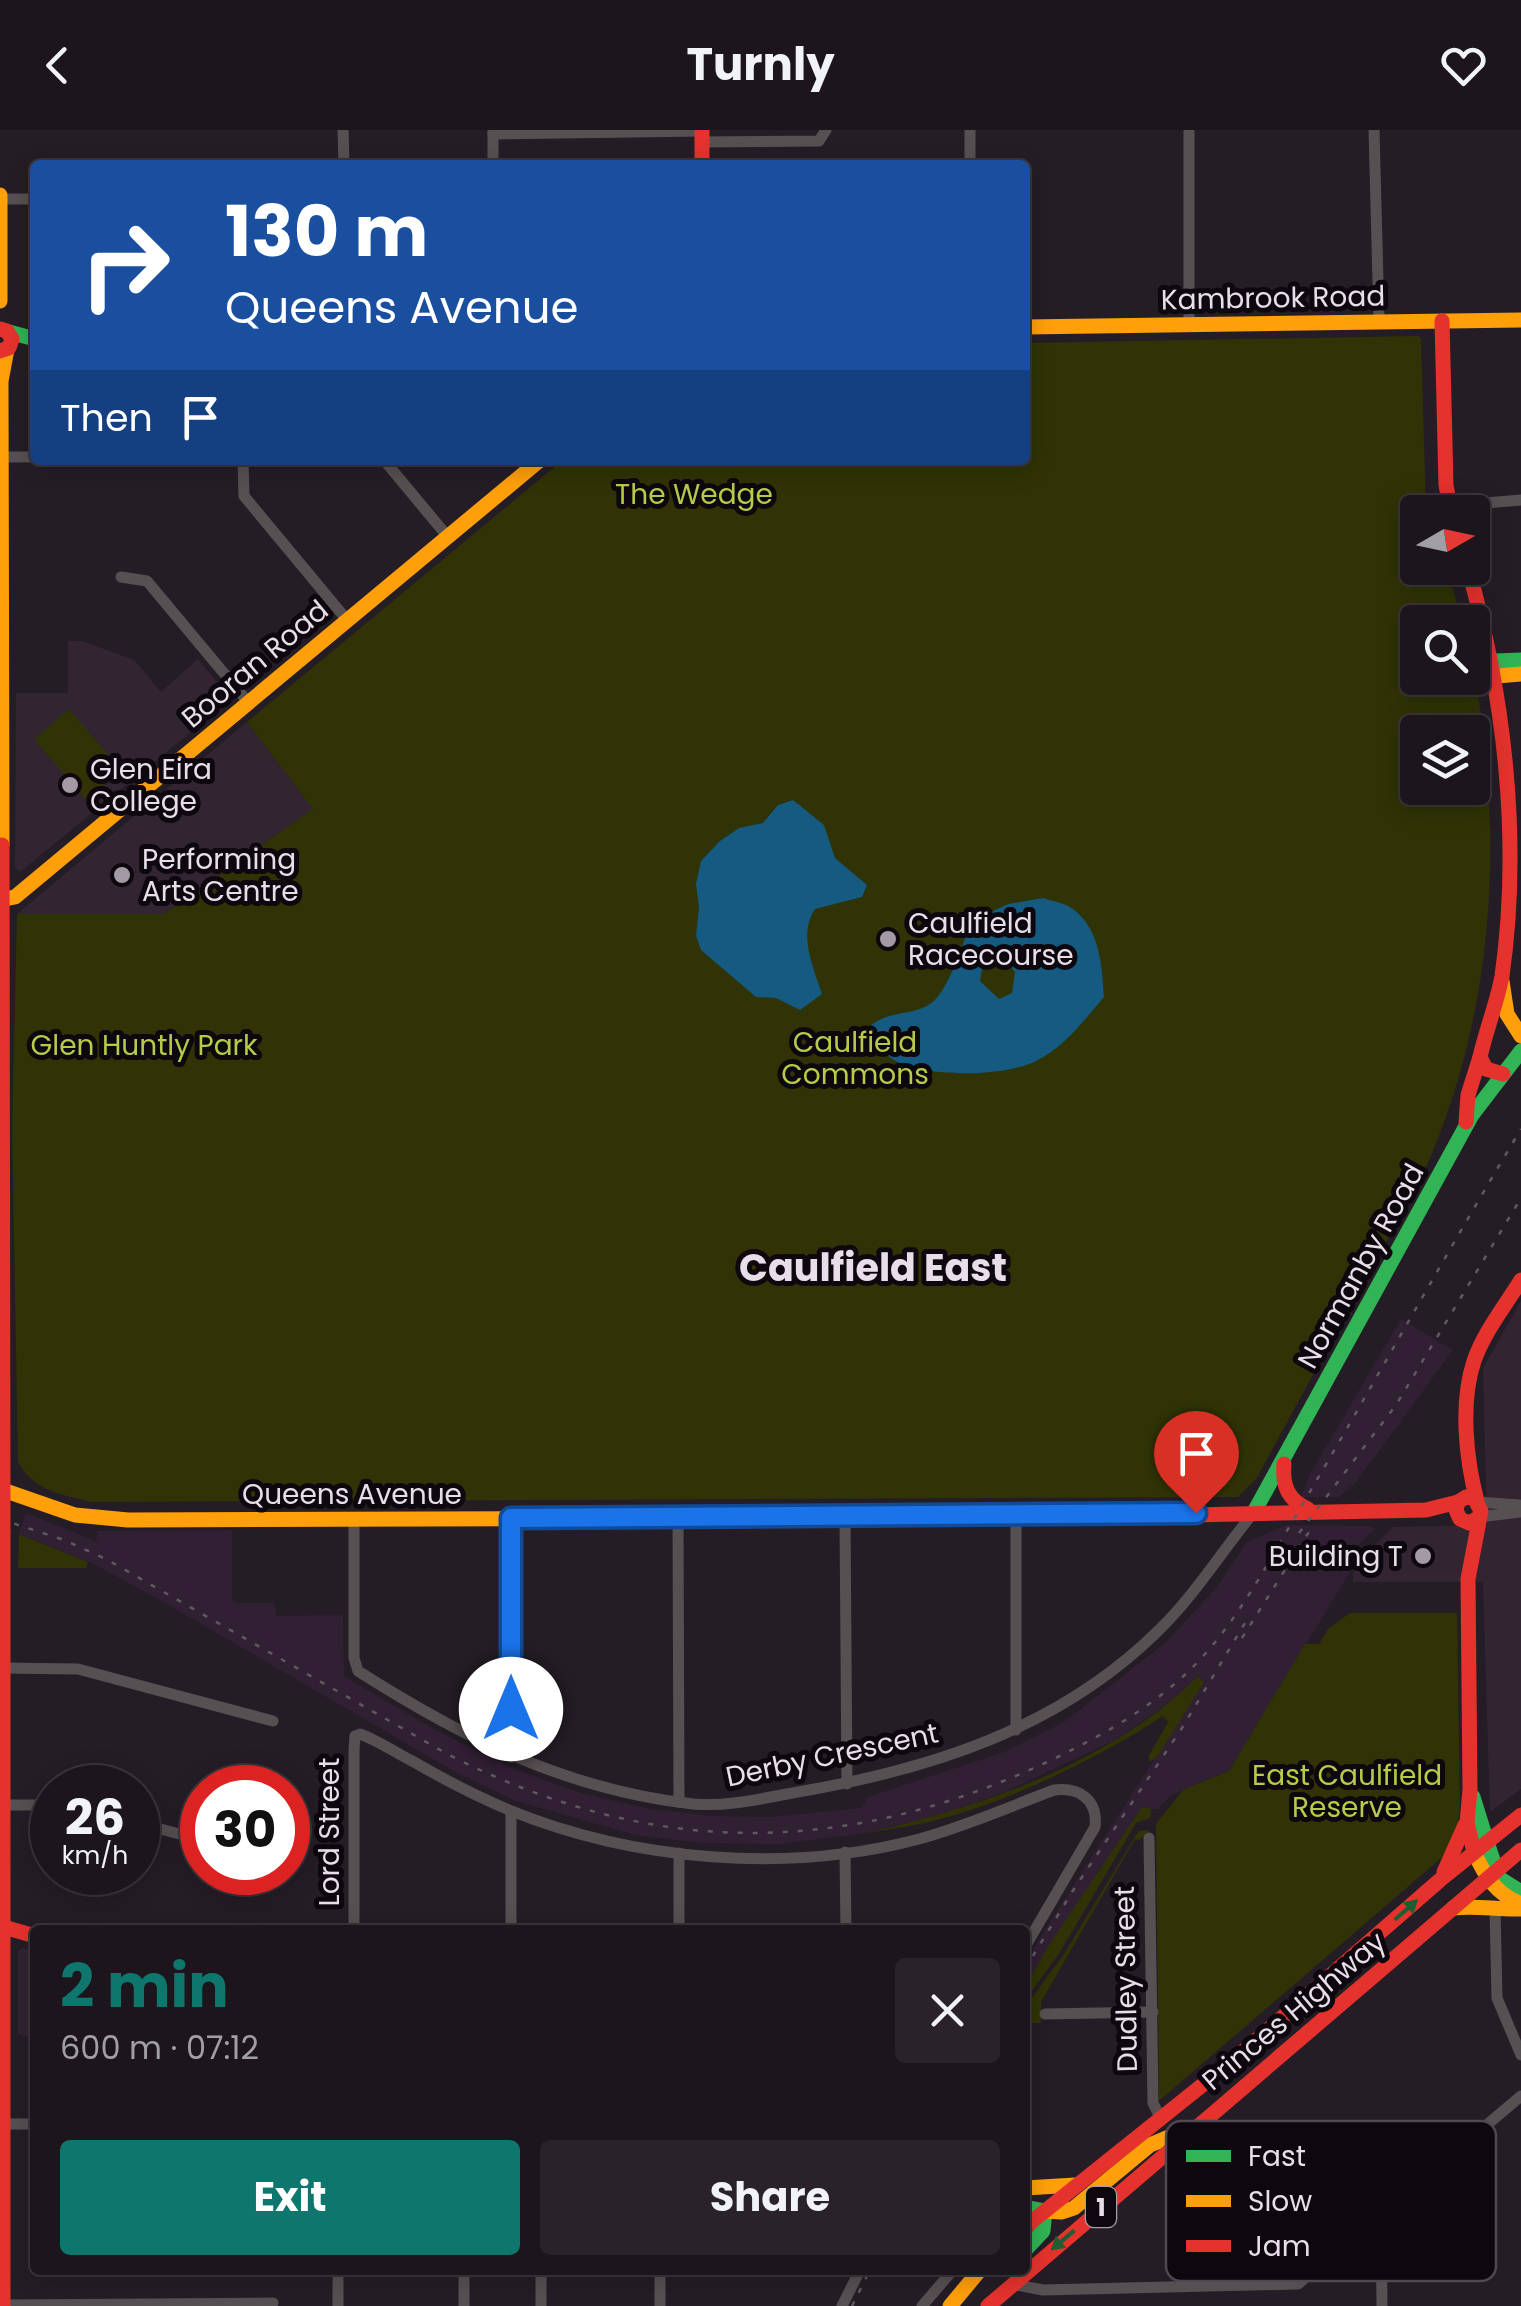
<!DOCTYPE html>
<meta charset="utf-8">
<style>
body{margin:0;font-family:Poppins,sans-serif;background:#292329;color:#f1f3f6;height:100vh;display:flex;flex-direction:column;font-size:38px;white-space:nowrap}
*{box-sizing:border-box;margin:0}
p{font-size:32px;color:#a09fa3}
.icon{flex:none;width:55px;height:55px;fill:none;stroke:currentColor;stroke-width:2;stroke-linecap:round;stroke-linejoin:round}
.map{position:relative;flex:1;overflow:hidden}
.drawer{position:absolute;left:30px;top:1795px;width:1000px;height:350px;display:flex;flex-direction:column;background:#1c161c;border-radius:10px;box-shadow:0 5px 25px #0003,0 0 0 2px #3a353b}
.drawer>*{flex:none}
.guide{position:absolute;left:30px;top:30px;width:1000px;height:305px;border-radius:10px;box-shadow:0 5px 25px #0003,0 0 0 2px #3a353b;background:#1a4fa0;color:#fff;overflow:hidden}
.needle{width:65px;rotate:81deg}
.fabs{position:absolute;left:1400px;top:365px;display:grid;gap:20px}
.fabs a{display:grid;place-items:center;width:90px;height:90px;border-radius:10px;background:#1c161c;box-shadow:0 5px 25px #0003,0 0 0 2px #3a353b;font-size:50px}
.speed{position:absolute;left:30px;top:1635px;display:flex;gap:20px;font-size:50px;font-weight:700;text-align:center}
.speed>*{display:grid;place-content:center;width:130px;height:130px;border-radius:50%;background:#1c161c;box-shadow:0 5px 25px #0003,0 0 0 2px #3a353b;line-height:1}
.speed small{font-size:25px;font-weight:400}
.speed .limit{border:15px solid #d22;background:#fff;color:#111}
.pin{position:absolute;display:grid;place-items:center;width:85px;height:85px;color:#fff;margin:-102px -42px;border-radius:50% 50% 50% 0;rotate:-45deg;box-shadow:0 0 10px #0007}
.pin .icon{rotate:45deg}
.me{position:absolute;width:110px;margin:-55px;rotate:0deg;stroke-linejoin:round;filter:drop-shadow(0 0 8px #0008)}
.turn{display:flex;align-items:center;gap:35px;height:210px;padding:0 30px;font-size:45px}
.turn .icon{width:130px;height:130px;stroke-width:2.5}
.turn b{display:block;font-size:70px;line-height:85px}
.then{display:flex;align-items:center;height:95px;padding:0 30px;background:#0003;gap:20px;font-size:38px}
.round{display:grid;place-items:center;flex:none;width:105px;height:105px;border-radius:10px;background:#292329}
.summary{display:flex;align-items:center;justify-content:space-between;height:170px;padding:0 30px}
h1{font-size:60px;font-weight:700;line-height:75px;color:#0f766e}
.button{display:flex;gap:20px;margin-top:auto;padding:20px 30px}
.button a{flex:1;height:115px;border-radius:10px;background:#0f766e;color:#fff;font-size:40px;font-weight:700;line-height:115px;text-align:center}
.button a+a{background:#292329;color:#f1f3f6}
header{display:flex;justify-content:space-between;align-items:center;height:130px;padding:0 30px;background:#1c161c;font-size:45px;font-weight:700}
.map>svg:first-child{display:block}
</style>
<header><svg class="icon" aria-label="back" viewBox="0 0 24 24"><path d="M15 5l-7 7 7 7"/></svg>Turnly<svg class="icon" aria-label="heart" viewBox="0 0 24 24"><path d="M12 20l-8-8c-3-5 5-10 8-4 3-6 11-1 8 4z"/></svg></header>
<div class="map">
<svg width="1521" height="2176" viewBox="0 0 1521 2176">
<rect width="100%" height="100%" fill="#251d26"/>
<g fill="#311f33">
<path d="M1401 1189 1453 1220 1356 1352 1339 1367H1301L1309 1346Z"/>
<path d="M26 1383 96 1411 98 1401 232 1400V1470L238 1473H275L276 1486 343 1485 344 1546 432 1598 508 1637 581 1663 650 1679 713 1686 771 1687 861 1678 868 1667 1004 1622 1064 1592 1165 1513 1217 1457 1246 1413 1286 1395 1371 1396 1375 1399 1357 1416 1361 1424 1229 1641 1170 1666 1158 1679H1151L1150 1688 1136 1693 1058 1821 1049 1816 1025 1857V1831L1204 1552 1199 1546 1175 1569 1115 1610 1007 1661 941 1685 860 1704 778 1714 702 1713 635 1705 516 1671 457 1643 167 1474 94 1434 19 1404Z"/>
</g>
<g fill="#322431">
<path d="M68 511H82L134 530 161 562 198 529 227 565 226 573 20 742 15 737 16 563H68Z"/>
<path d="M247 592 314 679 164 784H17Z"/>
<path d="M1521 1171V1659L1490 1682 1483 1452H1353V1444L1360 1430 1393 1397 1487 1395 1483 1238Z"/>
<path d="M22 1818 35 1821V1908L18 1904V1821Z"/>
</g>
<g fill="#2f3305" fill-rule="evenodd">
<path d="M1418 206 1421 209 1426 382H1418V438H1446L1463 492H1418V548H1472L1473 535C1502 693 1497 855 1439 1006 1421 1053 1394 1097 1370 1141 1332 1210 1294 1279 1257 1348L1238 1367 91 1372C61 1364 35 1362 18 1332L12 996 17 784H164L313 679 247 592 563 330H1025V213ZM1418 602H1472V658H1418Z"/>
<path d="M69 579 121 640 86 670 34 609Z"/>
<path d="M19 1404 88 1432 86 1438H18Z"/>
<path d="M1350 1483H1457L1460 1677 1457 1701 1447 1723 1159 1971 1156 1694 1183 1660 1229 1641 1305 1514H1319L1328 1499Z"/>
<path d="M1198 1546 1204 1552 1158 1626 1150 1632 1148 1627 1168 1592 1163 1586C1099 1628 1005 1674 929 1692 906 1697 883 1700 860 1704 976 1680 1113 1632 1198 1546Z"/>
<path d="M1142 1677 1151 1679 1150 1688 1136 1693 1060 1822 1025 1871V1857L1049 1815Z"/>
<path d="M1150 1700 1139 1710 1135 1709 1041 1872V1893H1025V1880L1031 1869 1064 1824 1136 1705 1139 1701Z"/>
</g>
<g fill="#145a81" fill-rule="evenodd">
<path d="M793 670 824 695 835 728 867 755 862 767 815 779C798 805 813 836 822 864L800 880 776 868 756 867 701 820 696 806 699 777 696 754 701 731 720 711 739 698 763 693 778 675Z"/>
<path d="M1043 768C1052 771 1066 773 1073 779 1100 799 1102 836 1104 867 1084 890 1065 917 1036 931 1006 947 910 950 885 923 879 917 875 903 871 895 891 880 912 886 930 874 949 862 962 813 972 791L1008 774ZM1001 825 1015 842 1012 863 999 869 980 851 983 832Z"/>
</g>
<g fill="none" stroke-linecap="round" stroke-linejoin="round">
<g stroke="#575053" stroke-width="11">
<path d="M343 0 344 35"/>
<path d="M493 0V35"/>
<path d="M970 0V35"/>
<path d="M1374 0 1379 190"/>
<path d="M493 4 702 1"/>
<path d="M702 12 819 11 826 0"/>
<path d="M0 69H35"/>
<path d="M1189 195V0"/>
<path d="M1 327H35"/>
<path d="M243 330 244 366 347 490"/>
<path d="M384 330 448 407"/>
<path d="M1450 376 1521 370"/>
<path d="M121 447 147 451 248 572"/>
<path d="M1478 1372 1519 1375"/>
<path d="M1016 1386V1600"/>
<path d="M678 1387 679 1672"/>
<path d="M845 1387 847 1654"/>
<path d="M1478 1387 1521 1382"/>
<path d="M511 1388V1627"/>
<path d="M354 1389V1528L358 1541C463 1608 567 1660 693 1674 728 1677 764 1668 798 1662 932 1639 1060 1598 1159 1500 1195 1465 1222 1421 1254 1382"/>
<path d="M3 1538 78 1539 273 1591"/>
<path d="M3 1675H52"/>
<path d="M511 1681V1800"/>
<path d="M138 1693 202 1710"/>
<path d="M1149 1708 1153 1973 1160 1987"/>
<path d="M845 1722 846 1800"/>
<path d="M1495 1779 1497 1868 1521 1925"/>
<path d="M354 1800V1620L355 1606 360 1604C379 1611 396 1623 414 1632 445 1650 476 1666 509 1680 634 1731 788 1744 919 1709 966 1696 1009 1677 1054 1660 1080 1657 1098 1670 1095 1697L1025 1817"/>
<path d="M679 1800V1723"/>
<path d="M1045 1884 1153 1882"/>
<path d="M3 1994H35"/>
<path d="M1381 2085 1382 2176"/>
<path d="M338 2140V2176"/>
<path d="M464 2140V2176"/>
<path d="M541 2140V2176"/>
<path d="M1012 2154 1043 2160 1298 2154 1521 1966"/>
<path d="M3 2175 273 2173"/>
<path d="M660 2176V2140"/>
<path d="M842 2176 860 2140"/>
<path d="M922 2176 953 2140"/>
</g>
<g stroke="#30b455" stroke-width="15">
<path d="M9 202 35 209"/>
<path d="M1495 531 1521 530"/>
<path d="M1254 1382 1472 985 1521 921"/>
<path d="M1473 1667 1487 1712"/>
<path d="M1487 1712 1499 1748 1521 1762"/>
<path d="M1025 2077 1045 2081"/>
<path d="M1025 2120 1043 2101 1045 2081"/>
</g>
<g stroke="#ff9f0a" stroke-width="15">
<path d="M0 65V171"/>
<path d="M1025 197 1521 190"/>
<path d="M1497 546 1521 544"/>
<path d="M2 715 1 251 7 219"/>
<path d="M0 770 15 767 540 330"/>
<path d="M1502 851 1507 884 1521 906"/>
<path d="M3 1360 75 1385 128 1390 713 1388"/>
<path d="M1474 1722C1485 1746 1496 1764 1521 1774"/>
<path d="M1453 1778C1477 1775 1497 1780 1521 1779"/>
<path d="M1025 2058 1075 2055"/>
<path d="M1045 2081 1062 2082 1074 2078 1150 2015 1181 2002"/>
<path d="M950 2176 980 2140"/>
</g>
<g stroke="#e5322d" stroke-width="15">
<path d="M702 0V35"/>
<path d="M1442 191 1446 355 1451 382"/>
<path d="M0 199 7 201 12 209 9 218 0 221"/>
<path d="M1468 438C1505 568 1521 712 1502 846 1497 873 1486 900 1480 927L1486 939 1503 944"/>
<path d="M2 715 3 1370"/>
<path d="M1466 992 1468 965 1480 927"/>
<path d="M1284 1334C1282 1356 1288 1370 1308 1379"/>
<path d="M1477 1371C1466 1329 1460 1273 1474 1231 1484 1202 1505 1176 1521 1150"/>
<path d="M713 1388 1145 1386 1426 1380 1458 1372"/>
<path d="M3 1401V2176"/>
<path d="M1474 1722 1467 1693 1470 1659 1468 1449 1481 1381 1474 1368 1466 1367 1458 1372 1456 1380 1460 1389 1469 1393 1478 1388"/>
<path d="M1444 1742 1465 1695"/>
<path d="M0 1796 35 1806"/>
<path d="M1025 2097 1230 1933 1440 1750 1521 1685"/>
<path d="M988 2176 1521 1720"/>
</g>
<g stroke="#605a5f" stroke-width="2.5" stroke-dasharray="5 10" stroke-linecap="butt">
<path d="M0 1389 64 1410 106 1429 449 1625C650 1727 840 1728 1045 1633 1104 1605 1162 1573 1206 1523 1247 1476 1276 1418 1308 1365 1380 1243 1448 1120 1521 999"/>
<path d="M1299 1403 1396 1275 1521 1068"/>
<path d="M1242 1508 1314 1394"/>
<path d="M1025 1839 1072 1762 1182 1598 1245 1493"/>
<path d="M852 2176 870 2140"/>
</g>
<path stroke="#e5322d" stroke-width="15" d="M3 1373V1401"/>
</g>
<defs><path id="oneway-solid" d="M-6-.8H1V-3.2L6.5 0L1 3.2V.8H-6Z" transform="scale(2.5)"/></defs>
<g fill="#1e5e32">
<use href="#oneway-solid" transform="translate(1406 1780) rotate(-41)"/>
<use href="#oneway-solid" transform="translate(1063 2110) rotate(140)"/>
</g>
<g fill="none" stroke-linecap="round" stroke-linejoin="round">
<g stroke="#114b97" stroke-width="25">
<path id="route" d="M511 1579V1388L1196 1383"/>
</g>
<use href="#route" stroke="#1a73e8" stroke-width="18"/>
</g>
<g fill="#a49aa5" stroke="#0d070e" stroke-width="4">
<circle cx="70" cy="655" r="10"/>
<circle cx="122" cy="745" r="10"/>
<circle cx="888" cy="809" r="10"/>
<circle cx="1423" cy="1426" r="10"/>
</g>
<g text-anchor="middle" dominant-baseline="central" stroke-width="10" stroke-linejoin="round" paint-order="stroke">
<rect fill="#0d070e" stroke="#a69ea8" stroke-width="2.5" x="1086" y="2057" width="30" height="40" rx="8"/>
<g font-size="25" font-weight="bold" fill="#e8deea">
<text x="1101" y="2077">1</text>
</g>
<g font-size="28" fill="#e8deea" stroke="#0d070e">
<text transform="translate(1273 168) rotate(-1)">Kambrook Road</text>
<text transform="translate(255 534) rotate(-40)">Booran Road</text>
<text transform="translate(1361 1136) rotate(-61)">Normanby Road</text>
<text x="352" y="1364">Queens Avenue</text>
<text transform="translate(832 1625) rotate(-12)">Derby Crescent</text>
<text transform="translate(329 1702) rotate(-90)">Lord Street</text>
<text transform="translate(1126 1849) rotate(-91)">Dudley Street</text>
<text transform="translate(1294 1881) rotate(-40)">Princes Highway</text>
</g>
<g font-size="28" fill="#b8ca49" stroke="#0d070e">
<text x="694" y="364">The Wedge</text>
<text x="855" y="912">Caulfield<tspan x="855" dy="32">Commons</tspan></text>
<text x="144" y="915">Glen Huntly Park</text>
<text x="1347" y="1645">East Caulfield<tspan x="1347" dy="32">Reserve</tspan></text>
</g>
<g font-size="28" fill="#e8deea" stroke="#0d070e" text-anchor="start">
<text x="90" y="639">Glen Eira<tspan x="90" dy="32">College</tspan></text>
<text x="142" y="729">Performing<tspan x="142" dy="32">Arts Centre</tspan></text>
<text x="908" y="793">Caulfield<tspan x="908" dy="32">Racecourse</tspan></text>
<text x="1403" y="1426" text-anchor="end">Building T</text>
</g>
<g font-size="38" font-weight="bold" fill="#e8deea" stroke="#0d070e">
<text x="873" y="1137">Caulfield East</text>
</g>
</g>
<rect x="1166" y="1991" width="330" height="160" rx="15" fill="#0d070e" stroke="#4f4850" stroke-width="2.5"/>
<rect x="1186" y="2020" width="45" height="12" fill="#30b455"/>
<rect x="1186" y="2065" width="45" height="12" fill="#ff9f0a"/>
<rect x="1186" y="2110" width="45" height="12" fill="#e5322d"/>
<g font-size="28" fill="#e8deea">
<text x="1248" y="2036">Fast</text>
<text x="1248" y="2081">Slow</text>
<text x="1248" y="2126">Jam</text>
</g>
</svg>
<div class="fabs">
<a><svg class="needle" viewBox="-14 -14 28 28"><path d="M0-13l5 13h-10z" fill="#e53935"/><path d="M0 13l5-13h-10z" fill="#a09fa3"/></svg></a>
<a><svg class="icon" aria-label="search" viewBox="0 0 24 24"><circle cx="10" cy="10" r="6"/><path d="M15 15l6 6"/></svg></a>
<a><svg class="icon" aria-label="layers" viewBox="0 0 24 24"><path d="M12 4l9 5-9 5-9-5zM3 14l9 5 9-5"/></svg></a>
</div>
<div class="speed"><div>26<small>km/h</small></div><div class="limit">30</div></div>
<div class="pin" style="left:1196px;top:1383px;background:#d93025"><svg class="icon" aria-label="arrive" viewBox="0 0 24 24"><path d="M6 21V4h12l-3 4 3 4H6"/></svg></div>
<svg class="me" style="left:511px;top:1579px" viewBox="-20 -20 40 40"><circle r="19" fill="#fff"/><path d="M0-13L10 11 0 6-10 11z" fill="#1a73e8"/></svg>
<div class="guide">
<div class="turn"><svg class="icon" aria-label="right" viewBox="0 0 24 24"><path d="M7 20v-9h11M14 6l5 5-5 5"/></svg><div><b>130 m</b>Queens Avenue</div></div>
<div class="then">Then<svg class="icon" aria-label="arrive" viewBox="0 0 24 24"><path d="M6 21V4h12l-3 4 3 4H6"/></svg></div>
</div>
<section class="drawer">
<div class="summary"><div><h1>2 min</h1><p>600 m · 07:12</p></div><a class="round"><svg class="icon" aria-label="close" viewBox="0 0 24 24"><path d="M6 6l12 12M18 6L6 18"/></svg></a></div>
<div class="button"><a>Exit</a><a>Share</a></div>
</section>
</div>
